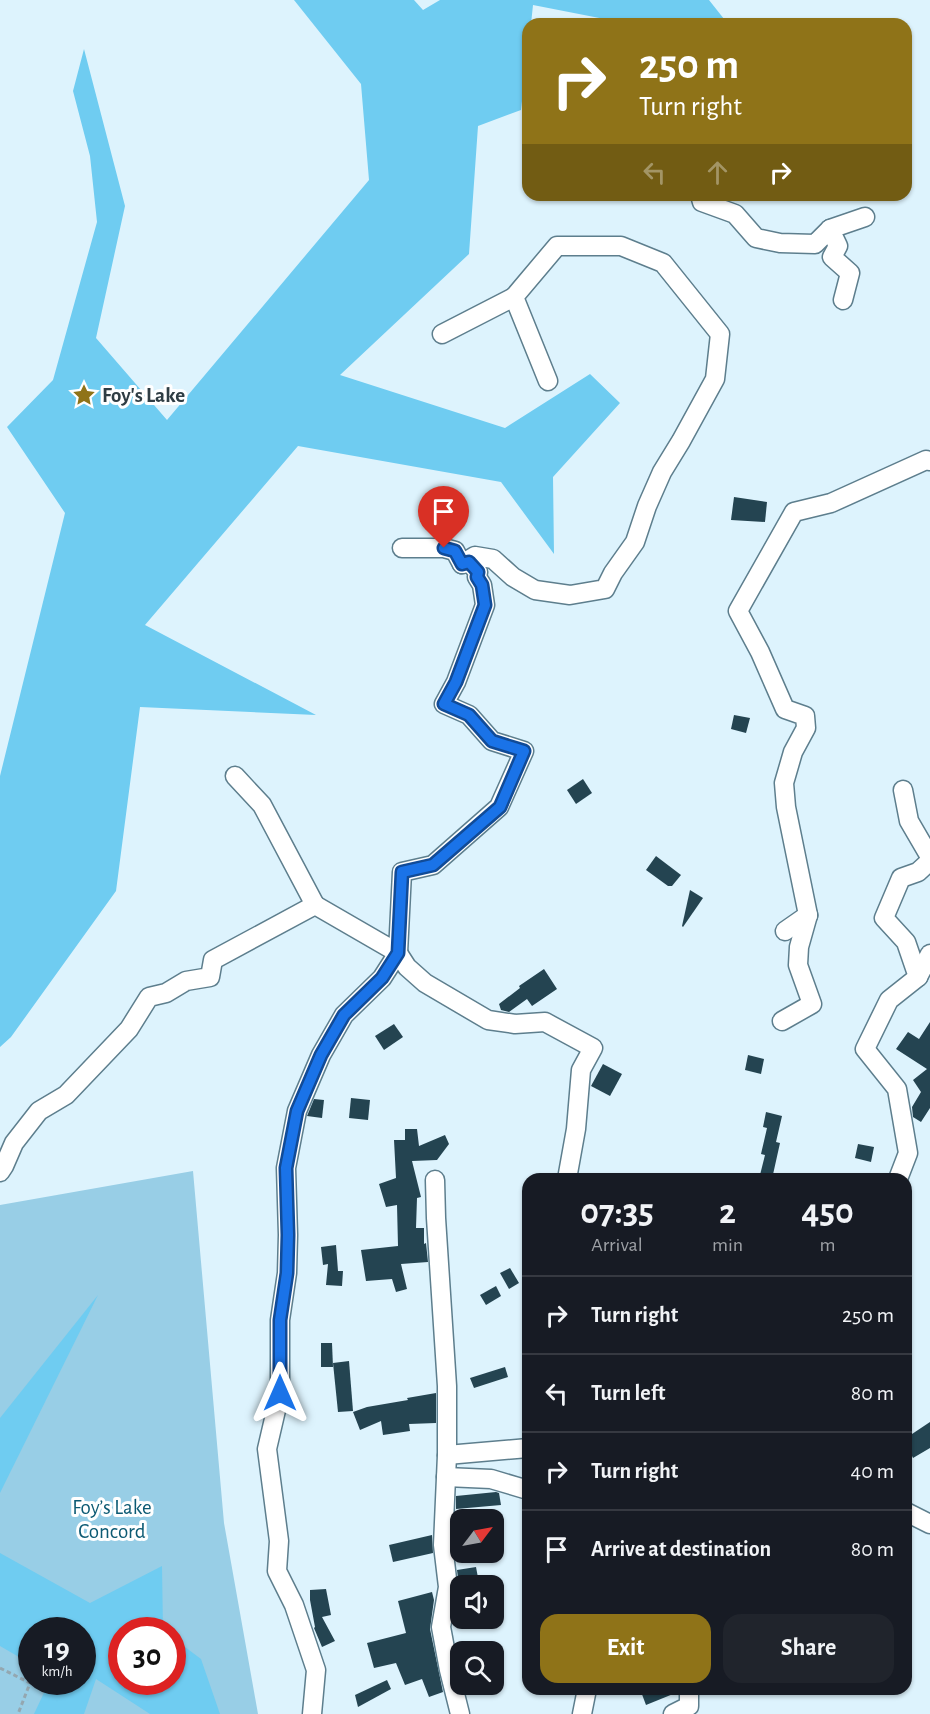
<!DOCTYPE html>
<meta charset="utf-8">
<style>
body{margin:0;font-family:"Alegreya Sans",sans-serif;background:#20242c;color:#f1f3f6;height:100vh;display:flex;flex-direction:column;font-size:22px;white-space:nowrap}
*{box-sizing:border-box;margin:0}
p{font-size:20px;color:#9ea1a6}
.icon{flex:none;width:33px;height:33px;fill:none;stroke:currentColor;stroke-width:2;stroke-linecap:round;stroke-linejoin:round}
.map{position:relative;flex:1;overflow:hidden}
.details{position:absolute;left:522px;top:1173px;width:390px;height:522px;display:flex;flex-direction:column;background:#171b24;border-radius:18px;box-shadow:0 2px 4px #0004}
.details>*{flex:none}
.hud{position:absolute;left:522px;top:18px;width:390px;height:183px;border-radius:18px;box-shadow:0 2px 4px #0004;background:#8f7318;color:#fff;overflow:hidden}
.needle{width:39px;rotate:58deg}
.tools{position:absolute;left:450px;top:1509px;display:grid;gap:12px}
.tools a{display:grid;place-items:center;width:54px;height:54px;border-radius:12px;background:#171b24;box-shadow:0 2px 4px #0004;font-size:30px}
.speed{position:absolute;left:18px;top:1617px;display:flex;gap:12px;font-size:30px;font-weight:700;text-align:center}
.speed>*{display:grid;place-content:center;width:78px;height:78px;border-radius:50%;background:#171b24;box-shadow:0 2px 4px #0004;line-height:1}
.speed small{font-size:15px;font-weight:400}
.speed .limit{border:9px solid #d22;background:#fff;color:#111}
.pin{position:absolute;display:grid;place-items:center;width:51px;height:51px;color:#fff;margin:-62px -26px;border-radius:50% 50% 50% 0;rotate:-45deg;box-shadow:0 0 6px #0007}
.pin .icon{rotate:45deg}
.me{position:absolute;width:66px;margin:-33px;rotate:0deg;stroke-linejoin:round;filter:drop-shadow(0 0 4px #0008)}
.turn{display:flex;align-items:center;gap:21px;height:126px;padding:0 18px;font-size:27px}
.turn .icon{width:78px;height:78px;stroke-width:2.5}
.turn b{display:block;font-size:42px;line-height:51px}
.lanes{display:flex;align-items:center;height:57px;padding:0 18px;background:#0003;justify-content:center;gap:30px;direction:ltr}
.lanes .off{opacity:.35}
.eta{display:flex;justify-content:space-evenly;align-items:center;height:102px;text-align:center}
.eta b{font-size:36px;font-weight:700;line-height:42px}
.primary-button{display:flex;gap:12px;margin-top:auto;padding:12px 18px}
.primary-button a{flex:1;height:69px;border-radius:18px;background:#8f7318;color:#fff;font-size:24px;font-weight:700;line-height:69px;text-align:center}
.primary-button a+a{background:#20242c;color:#f1f3f6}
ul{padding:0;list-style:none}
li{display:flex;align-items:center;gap:18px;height:78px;padding:0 18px;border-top:2px solid #363941}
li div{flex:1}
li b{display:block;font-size:22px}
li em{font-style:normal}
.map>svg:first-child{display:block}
</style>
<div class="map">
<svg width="930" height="1714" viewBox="0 0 930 1714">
<rect width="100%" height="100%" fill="#ddf3fd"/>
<path fill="#98cee6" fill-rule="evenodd" d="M193 1171 224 1523 258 1714H0V1205ZM32 1630H82V1682H32ZM122 1630H172V1682H122Z"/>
<g fill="#6fccf1">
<path d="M294 0H414L423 10 440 0H709L728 24H630L533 5 531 24H528V47L521 110 478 126 469 254 340 375 505 428 590 374 620 403 553 477 554 554 501 482 298 446 145 625 316 715 140 707 116 891 11 1037 0 1047V776L65 513 7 427 53 380 97 222 90 156 73 91 84 49 125 206 96 338 167 420 369 180 361 84Z"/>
<path d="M98 1295 0 1493V1418Z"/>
<path d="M0 1553 90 1603 162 1566 163 1630H122V1682H172L173 1638 201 1659 220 1714H150L96 1679 84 1714H34L49 1682H82V1630H32L31 1664 0 1646Z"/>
</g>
<g fill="#244451">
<path d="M734 497 767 502 765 522 731 520Z"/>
<path d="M734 715 750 718 746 733 731 729Z"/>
<path d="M583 779 592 793 576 804 567 790Z"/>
<path d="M656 856 681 875 672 886H668L646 870Z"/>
<path d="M690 890 703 898 683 927 682 926Z"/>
<path d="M544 969 557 989 532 1006 527 999 509 1012 501 1010 499 1004 520 988 519 986Z"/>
<path d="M930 1022V1108L921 1122 913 1117 912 1107 921 1092 913 1080 927 1069 896 1049 908 1032 919 1039Z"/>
<path d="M394 1024 403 1037 384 1050 375 1036Z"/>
<path d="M748 1055 764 1059 761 1074 745 1070Z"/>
<path d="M603 1064 622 1074 610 1096 591 1086Z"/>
<path d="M351 1098 370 1100 368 1120 349 1118Z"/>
<path d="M314 1099 324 1100 322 1118 307 1116Z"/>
<path d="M766 1112 782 1116 776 1142 780 1143 772 1179H759L765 1155 761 1154 767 1128 763 1127Z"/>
<path d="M405 1129H417L419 1146 445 1135 449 1144 437 1160 412 1161 421 1197 417 1198 416 1228H424V1244L426 1243 428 1262 401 1264 407 1289 396 1292 392 1279 366 1281 361 1250 398 1246 397 1205 386 1207 379 1184 396 1178 394 1140H405Z"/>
<path d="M858 1144 874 1147 871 1162 855 1158Z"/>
<path d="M336 1245 338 1271H343L342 1286 326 1285 328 1264 323 1265 321 1247Z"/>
<path d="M510 1268 519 1283 509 1289 500 1273Z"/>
<path d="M496 1286 501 1296 486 1305 480 1295Z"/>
<path d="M321 1343H332L333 1367H321Z"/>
<path d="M349 1361 353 1411 338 1412 333 1363Z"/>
<path d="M505 1367 508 1377 474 1388 470 1378Z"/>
<path d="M436 1393V1423L409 1424 410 1431 383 1435 381 1421 360 1430 353 1412 367 1407 408 1400 407 1398Z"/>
<path d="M930 1422V1448L913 1458 912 1456 906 1460V1438Z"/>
<path d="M496 1492 499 1493 501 1505 456 1509V1496Z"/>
<path d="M432 1535 433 1553 393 1562 389 1545Z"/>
<path d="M476 1567 479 1583 459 1586 457 1570Z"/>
<path d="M326 1589 331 1615 322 1617 335 1641 322 1647 314 1628 315 1627 310 1600V1590Z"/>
<path d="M432 1592 434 1600 430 1629 443 1692 429 1697 422 1679 405 1685 396 1663 374 1668 367 1643 406 1633 398 1601Z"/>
<path d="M387 1680 391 1689 358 1707 355 1695Z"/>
<path d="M640 1689H678V1692L646 1705Z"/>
</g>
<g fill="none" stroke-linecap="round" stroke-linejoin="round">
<g stroke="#5d7e8d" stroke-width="21">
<g id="street">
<path d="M700 195 702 202 735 214 756 238 780 243 815 244 830 229"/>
<path d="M843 300 850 273 832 257 838 246 830 229 865 217"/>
<path d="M442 334 514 297"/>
<path d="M462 564 475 556 493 559 513 577 535 590 570 595 605 589 613 573 635 542 647 506 662 472 681 441 715 379 720 334 663 263 621 246H557L514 297 548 381"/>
<path d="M235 776 262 805 315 905"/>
<path d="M903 790 909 821 930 857"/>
<path d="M785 931 808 915 786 807 784 783 793 752 806 728 805 716 785 709 760 652 738 611 794 512 831 503 926 460 930 461"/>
<path d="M918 977 930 954"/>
<path d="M782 1021 812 1004 798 965 799 947 808 915"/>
<path d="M0 1172 4 1166 14 1143 39 1111 66 1095 129 1029 149 997 166 993 186 981 210 977 213 960 315 905 398 953 402 872 433 865 499 807 524 751 492 741 469 715 444 704 456 682 485 605 482 585 477 577 478 572 469 562 462 564 455 551 444 548H402"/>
<path d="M898 1179 908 1153 897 1089 865 1049 889 1000 918 977 906 942 884 918 901 878 918 872 930 861"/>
<path d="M435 1180 436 1218 447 1386V1455L443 1545 448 1587 441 1627 449 1670 460 1714"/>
<path d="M447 1455 528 1448"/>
<path d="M446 1477 491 1479 528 1490"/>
<path d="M906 1512 930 1524"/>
<path d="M312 1714 316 1670 294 1605 277 1571 279 1541 267 1449 280 1393V1320L287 1273 288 1235 286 1168 297 1111 321 1055 344 1015 382 978 398 953 407 967 425 983 488 1020 515 1024 545 1022 593 1048 581 1070 576 1129 567 1179"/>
<path d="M582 1714 587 1689"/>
<path d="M673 1714 689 1706V1689"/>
</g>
</g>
<path stroke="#94a7b0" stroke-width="3" stroke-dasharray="4.5 3" stroke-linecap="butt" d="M0 1668 30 1683 18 1714"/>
<use href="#street" stroke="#fff" stroke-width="18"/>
</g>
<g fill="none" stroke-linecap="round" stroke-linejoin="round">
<g stroke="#114b97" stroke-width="15">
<path id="route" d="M280 1393V1320L287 1273 288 1235 286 1168 297 1111 321 1055 344 1015 382 978 398 953 402 872 433 865 500 807 524 751 492 741 469 715 444 704 456 682 485 605 482 585 477 577 478 572 469 562 462 564 455 551 444 548"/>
</g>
<use href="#route" stroke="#1a73e8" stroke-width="10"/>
</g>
<defs>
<g id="sight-bare" transform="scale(1.8)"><path d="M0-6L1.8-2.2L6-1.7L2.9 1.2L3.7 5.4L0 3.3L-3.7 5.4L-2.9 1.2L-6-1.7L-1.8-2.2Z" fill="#8f7318" stroke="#fff" stroke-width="2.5" paint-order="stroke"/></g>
</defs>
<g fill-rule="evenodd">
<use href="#sight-bare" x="84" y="395"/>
</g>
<g text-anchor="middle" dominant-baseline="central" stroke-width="6" stroke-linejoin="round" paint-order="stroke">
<g font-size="21" font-weight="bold" fill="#2f3d44" stroke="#fff" text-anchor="start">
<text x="102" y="395">Foy's Lake</text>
</g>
<g font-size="21" fill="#0c5a73" stroke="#fff">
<text x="112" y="1507">Foy’s Lake<tspan x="112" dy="24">Concord</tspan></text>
</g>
</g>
</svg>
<div class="tools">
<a><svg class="needle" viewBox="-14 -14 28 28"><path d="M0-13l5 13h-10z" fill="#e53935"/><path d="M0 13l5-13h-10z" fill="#9ea1a6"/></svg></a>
<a><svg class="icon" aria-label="sound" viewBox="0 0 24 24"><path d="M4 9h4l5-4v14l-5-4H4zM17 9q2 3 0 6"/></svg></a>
<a><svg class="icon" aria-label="search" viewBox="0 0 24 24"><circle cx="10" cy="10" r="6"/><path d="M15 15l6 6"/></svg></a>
</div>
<div class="speed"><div>19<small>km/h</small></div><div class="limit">30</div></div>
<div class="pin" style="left:444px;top:548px;background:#d93025"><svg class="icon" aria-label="arrive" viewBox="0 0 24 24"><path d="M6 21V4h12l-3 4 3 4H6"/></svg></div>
<svg class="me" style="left:280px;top:1393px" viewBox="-20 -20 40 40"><path d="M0-17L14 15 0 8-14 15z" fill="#1a73e8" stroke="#fff" stroke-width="4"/></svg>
<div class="hud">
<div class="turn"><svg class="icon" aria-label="right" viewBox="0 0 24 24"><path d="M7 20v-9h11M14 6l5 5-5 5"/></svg><div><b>250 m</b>Turn right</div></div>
<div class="lanes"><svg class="icon off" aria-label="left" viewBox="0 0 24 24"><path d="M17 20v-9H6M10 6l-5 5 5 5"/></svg><svg class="icon off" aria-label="ahead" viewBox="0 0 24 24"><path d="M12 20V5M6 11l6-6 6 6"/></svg><svg class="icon" aria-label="right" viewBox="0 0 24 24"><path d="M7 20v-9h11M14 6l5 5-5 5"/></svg></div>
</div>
<section class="details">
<div class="eta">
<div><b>07:35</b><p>Arrival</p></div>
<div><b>2</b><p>min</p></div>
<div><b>450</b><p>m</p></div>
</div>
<ul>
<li><svg class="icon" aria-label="right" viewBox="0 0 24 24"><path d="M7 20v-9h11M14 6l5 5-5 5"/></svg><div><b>Turn right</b></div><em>250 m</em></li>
<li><svg class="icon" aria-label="left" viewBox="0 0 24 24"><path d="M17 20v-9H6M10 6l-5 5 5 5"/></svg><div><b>Turn left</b></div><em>80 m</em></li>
<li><svg class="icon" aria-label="right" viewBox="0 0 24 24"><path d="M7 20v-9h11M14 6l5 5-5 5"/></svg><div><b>Turn right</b></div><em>40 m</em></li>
<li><svg class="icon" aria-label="arrive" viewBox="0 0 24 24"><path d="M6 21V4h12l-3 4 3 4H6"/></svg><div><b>Arrive at destination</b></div><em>80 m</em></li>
</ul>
<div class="primary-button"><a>Exit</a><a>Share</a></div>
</section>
</div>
